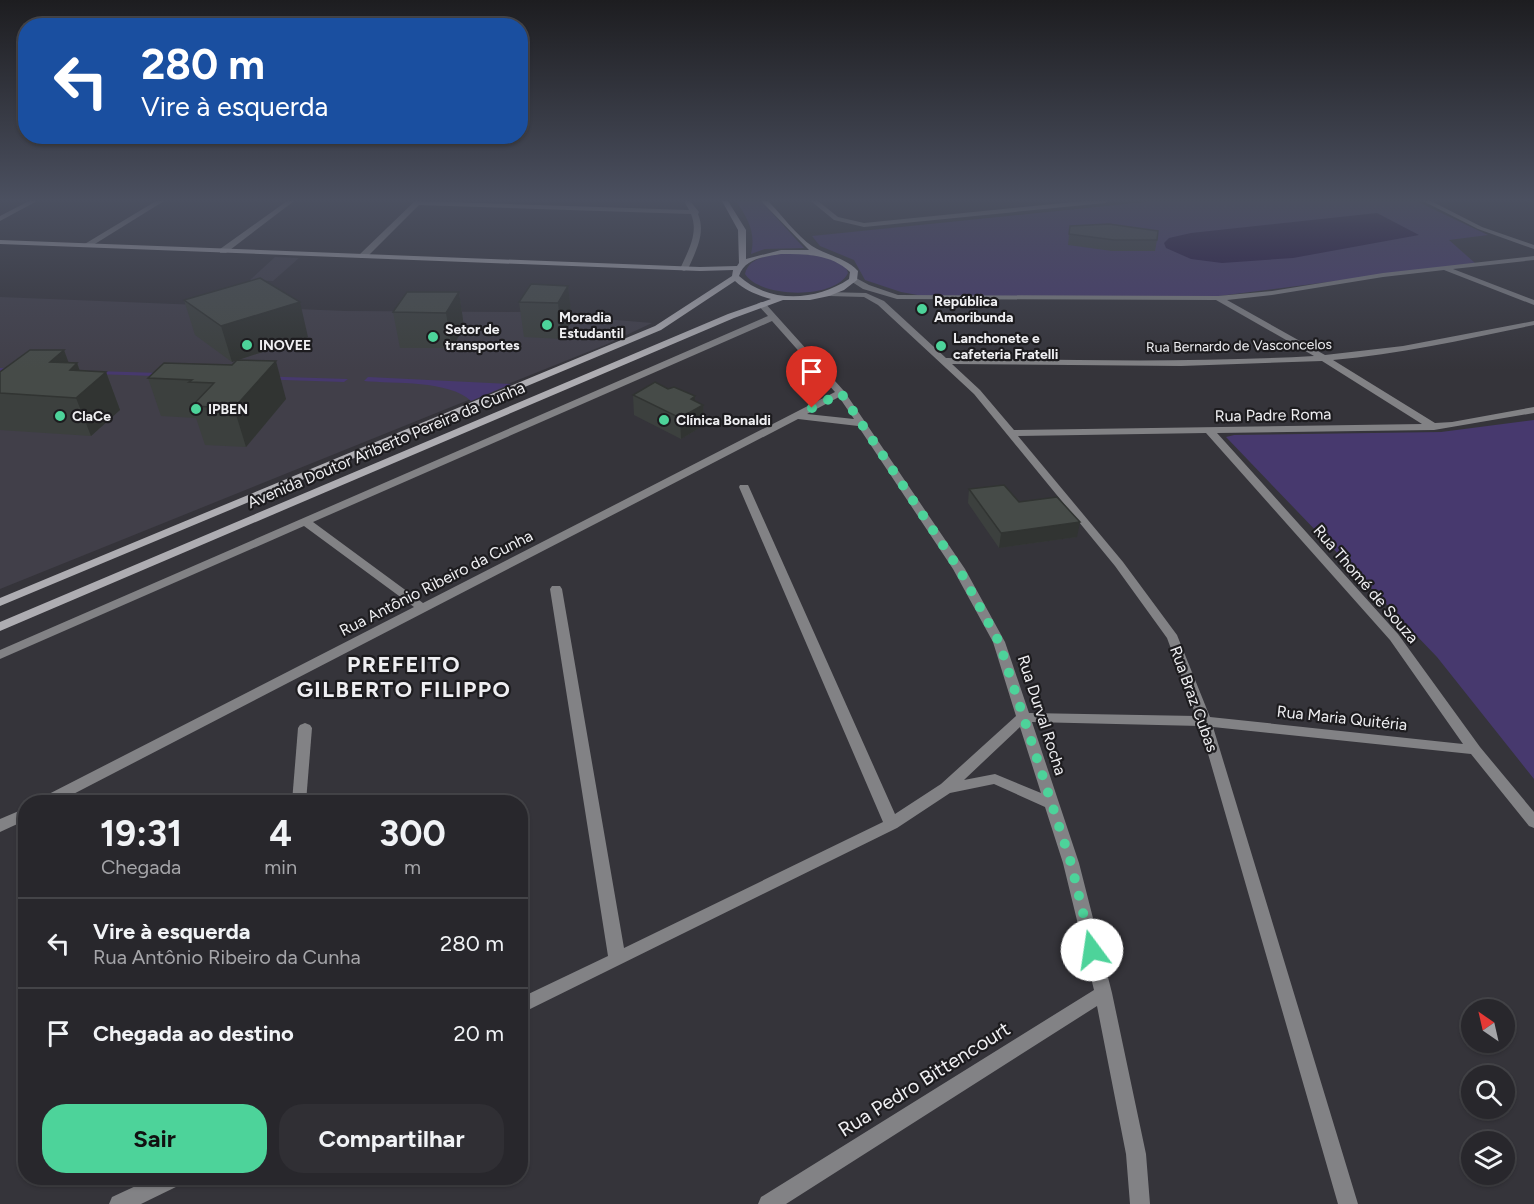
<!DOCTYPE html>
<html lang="pt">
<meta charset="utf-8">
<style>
body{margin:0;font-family:Figtree,sans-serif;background:#302f34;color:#f1f3f6;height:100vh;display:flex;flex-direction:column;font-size:22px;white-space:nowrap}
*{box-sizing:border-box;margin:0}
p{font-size:20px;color:#a5a5a9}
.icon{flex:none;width:33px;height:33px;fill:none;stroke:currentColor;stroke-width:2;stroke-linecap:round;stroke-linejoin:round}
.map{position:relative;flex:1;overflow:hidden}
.sheet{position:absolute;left:18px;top:795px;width:510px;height:390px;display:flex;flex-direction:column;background:#28272c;border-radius:24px;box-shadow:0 2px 4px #0004,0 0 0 2px #444448}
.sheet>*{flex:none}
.top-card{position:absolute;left:18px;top:18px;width:510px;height:126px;border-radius:24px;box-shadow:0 2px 4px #0004,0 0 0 2px #444448;background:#1a4fa0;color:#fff;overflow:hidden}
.needle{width:39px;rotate:326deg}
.tools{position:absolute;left:1461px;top:999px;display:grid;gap:12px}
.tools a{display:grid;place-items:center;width:54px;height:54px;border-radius:50%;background:#28272c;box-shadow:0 2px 4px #0004,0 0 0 2px #444448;font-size:30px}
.pin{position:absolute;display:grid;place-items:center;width:51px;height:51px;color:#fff;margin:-62px -26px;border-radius:50% 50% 50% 0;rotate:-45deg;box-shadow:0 0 6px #0007}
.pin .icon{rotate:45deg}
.me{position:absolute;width:66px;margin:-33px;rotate:346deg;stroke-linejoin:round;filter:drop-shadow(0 0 4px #0008)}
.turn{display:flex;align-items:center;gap:21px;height:126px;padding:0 24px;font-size:27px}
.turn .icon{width:78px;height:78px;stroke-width:2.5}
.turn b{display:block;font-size:42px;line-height:51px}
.eta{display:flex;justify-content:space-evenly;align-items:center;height:102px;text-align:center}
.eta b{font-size:36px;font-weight:700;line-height:42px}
.button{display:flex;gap:12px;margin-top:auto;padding:12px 24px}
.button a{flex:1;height:69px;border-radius:24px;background:#4dd39a;color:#111;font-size:24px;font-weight:700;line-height:69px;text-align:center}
.button a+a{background:#302f34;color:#f1f3f6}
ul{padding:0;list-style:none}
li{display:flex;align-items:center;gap:18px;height:90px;padding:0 24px;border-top:2px solid #444448}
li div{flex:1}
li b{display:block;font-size:22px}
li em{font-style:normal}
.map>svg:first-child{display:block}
</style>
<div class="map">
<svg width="1534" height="1204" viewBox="0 0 1534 1204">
<rect width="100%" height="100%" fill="#35343a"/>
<g fill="#413f49">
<path d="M275 257 299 258 273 281 250 280Z"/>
<path d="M0 297 346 311 522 312 652 323 605 345 0 589Z"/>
</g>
<g fill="#47396e">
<path d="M736 201H761L804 248 765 249 751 254C756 232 748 219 736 201Z"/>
<path d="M1155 201H1416L1488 235 1449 240 1475 263 1219 296H923L901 292 865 280 854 260 820 246 812 236Z"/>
<path d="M796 253 827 257 846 267 848 273C835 300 760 298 745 274 749 254 779 254 796 253Z"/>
<path d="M0 368 348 379 344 382 0 371Z"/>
<path d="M368 377 511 384 471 401C449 380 394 384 364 381Z"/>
<path d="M1534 420V779L1437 657 1226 437 1234 435 1441 432Z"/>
</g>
<path fill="#221043" d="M1377 213 1419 235 1293 258 1222 263 1191 259 1166 248 1164 243 1169 238 1191 233Z"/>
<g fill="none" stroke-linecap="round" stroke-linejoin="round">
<g fill="#828285" fill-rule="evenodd">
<path d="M29 201H37L0 221V216Z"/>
<path d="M156 201H164L90 247 83 245Z"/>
<path d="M287 201H294L226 253H220V249Z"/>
<path d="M415 201 689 210 684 201H690L699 212 698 214C706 233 696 251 688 269L684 271 680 269C688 251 699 233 691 214L419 205 366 258H360V254Z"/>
<path d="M811 201H818L838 217 864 223 1084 201H1108L1105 203 864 227 834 220Z"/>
<path d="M1423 201H1431L1482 227 1534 245V249L1478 229Z"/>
<path d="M1534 256V260L1453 269 1534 300V305L1444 270 1383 277 1272 295 1227 300 1325 355 1403 346 1534 321V325C1467 339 1401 354 1333 360L1435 423 1452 422 1534 407V413L1434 430 1217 433 1398 634 1480 747 1534 812V828L1529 826 1471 754 1213 727 1358 1204H1338L1200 726 1032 722 1079 863 1112 993 1146 1154 1150 1204H1130L1126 1154 1097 1006 786 1204H758L761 1197 1094 990 1063 863 1045 807 994 784 950 793 897 828 520 1014V998L608 956 550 589 552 586H560L562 589 624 948 883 822 739 487 740 485H748L749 487 895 814 941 784 1016 716 993 642 953 569 858 426 798 419 58 802H39L41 798 414 607 304 526 0 659V650L768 316 757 304 761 302H764L844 391 965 569 1005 642 1029 713 1196 716 1167 638 1115 566 974 394 878 305 864 297 829 296H826V292L866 293 884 301 946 358C1069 360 1191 363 1314 356L1216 300 897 299 863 289 849 280 856 278 869 285 898 295 1218 296 1272 291 1383 273ZM772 321 835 392 423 603 313 522ZM1322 361 1422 424 1014 430 980 390 952 364 1181 366ZM839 397 854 419 807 414ZM1206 433 1390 640 1463 744 1210 717 1177 635 1123 562 1018 436ZM1020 727 1041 793 995 774 964 780Z"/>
<path d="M305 723 310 725 312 728 306 802H292L298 728 300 725Z"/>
<path d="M26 808V820L0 832V819Z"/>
<path d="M153 1178H183L180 1185 141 1204H109L112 1197Z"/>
</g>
<path fill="#aeadb2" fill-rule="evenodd" d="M722 201H728L746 230V259L781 250H809L761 201H768C781 214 797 236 812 246 827 256 845 257 858 271L857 280 844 290 829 296 810 300H783L734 318 0 631V622L728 314 771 299C757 295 746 291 735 281L661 330 0 606V598L655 326 732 276 733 270 700 271 0 244V240L700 267 737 266 739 263 738 230ZM781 254C806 254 831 254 850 272L849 279C816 301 770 304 739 276 745 258 765 257 781 254Z"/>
</g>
<g fill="#3c403e">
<path d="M1070 226 1157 240 1155 251H1112L1068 245Z"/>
<path d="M568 286 572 320 562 339 524 337 519 302Z"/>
<path d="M459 292 464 327 452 348H400L393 312Z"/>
<path d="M184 300 308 337 238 360 286 399 246 447 205 445 196 418 161 416 148 378 232 365 236 360 232 362 195 335Z"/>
<path d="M69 363H77L80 371 106 372 120 410 91 436 0 430V372Z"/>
<path d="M668 389 695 396V401L703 405 704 425 681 439 634 415 633 395Z"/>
<path d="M969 489 1019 502 1077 537 999 548 968 503Z"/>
</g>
<g fill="#313432">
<path d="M568 286 572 320 562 339 558 303Z"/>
<path d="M459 292 464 327 452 348 446 313Z"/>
<path d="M300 302 308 337 232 362 221 326Z"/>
<path d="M64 350 71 369 77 363 86 389 106 372 120 410 91 436 76 398 50 362Z"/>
<path d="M276 361 286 399 246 447 234 408Z"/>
<path d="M695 396V409L703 405 704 425 681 439 680 418 691 399Z"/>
<path d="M1080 522 1077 537 999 548 1001 533Z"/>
</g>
<g fill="#464b48" stroke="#313432" stroke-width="1.5">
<path d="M1109 224 1158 231 1157 240H1114L1069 234 1070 226Z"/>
<path d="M260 278 300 302 221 326 184 300Z"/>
<path d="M531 284 568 286 558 303 519 302Z"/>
<path d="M407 292H459L446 313 393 312Z"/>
<path d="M30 350H64L50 362 77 363 70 370 106 372 76 398 0 393V372Z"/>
<path d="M237 360 276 361 234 408 192 406 214 383 189 382 192 380 148 378 164 363 232 365Z"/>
<path d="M655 382 668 389 674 387 695 396 691 399 703 405 680 418 633 395Z"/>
<path d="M1004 485 1019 502 1057 497 1080 522 1001 533 969 489Z"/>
</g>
<linearGradient id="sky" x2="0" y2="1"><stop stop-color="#1d1d20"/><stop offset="0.54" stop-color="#4b5060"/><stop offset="1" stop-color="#4b5060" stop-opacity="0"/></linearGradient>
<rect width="1534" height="370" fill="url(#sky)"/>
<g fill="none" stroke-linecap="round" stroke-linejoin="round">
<path stroke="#4dd39a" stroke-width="10" stroke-dasharray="0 18" d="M812 408 841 393 959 569 999 642 1071 863 1092 950"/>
</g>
<g fill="#4dd39a" stroke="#1d1c1f" stroke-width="2">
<circle cx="922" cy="309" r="6"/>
<circle cx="547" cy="325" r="6"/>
<circle cx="433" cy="337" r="6"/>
<circle cx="247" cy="345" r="6"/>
<circle cx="941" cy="346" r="6"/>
<circle cx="196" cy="409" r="6"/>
<circle cx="60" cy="416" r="6"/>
<circle cx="664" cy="420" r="6"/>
</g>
<g text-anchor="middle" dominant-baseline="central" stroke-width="4.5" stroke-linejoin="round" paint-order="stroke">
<g font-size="14" font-weight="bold" fill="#efeff2" stroke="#1d1c1f" text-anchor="start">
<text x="934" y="301">República<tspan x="934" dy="16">Amoribunda</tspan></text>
<text x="559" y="317">Moradia<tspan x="559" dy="16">Estudantil</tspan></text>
<text x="445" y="329">Setor de<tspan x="445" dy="16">transportes</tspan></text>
<text x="953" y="338">Lanchonete e<tspan x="953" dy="16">cafeteria Fratelli</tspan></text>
<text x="259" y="345">INOVEE</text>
<text x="208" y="409">IPBEN</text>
<text x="72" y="416">ClaCe</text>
<text x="676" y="420">Clínica Bonaldi</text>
</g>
<g font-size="14" fill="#efeff2" stroke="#1d1c1f">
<text transform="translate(1239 346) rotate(-1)">Rua Bernardo de Vasconcelos</text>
</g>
<g font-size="16" fill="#efeff2" stroke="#1d1c1f">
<text transform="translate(1273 415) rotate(-1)">Rua Padre Roma</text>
<text transform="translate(386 445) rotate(-23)">Avenida Doutor Ariberto Pereira da Cunha</text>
<text transform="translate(436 583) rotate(-27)">Rua Antônio Ribeiro da Cunha</text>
<text transform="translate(1366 584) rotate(49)">Rua Thomé de Souza</text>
<text transform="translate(1194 699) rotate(70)">Rua Braz Cubas</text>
<text transform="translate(1042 715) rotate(72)">Rua Durval Rocha</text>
<text transform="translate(1342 718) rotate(6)">Rua Maria Quitéria</text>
</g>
<g font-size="20" fill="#efeff2" stroke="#1d1c1f">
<text transform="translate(924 1079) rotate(-32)">Rua Pedro Bittencourt</text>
</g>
<g font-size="22" font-weight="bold" letter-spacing="1.5" fill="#efeff2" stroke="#1d1c1f">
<text x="404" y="664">PREFEITO<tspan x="404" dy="25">GILBERTO FILIPPO</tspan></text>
</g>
</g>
</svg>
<div class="tools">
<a><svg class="needle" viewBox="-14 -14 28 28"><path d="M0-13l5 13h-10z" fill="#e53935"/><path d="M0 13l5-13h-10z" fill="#a5a5a9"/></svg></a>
<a><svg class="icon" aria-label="search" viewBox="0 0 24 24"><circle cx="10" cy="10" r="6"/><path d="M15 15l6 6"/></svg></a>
<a><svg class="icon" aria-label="layers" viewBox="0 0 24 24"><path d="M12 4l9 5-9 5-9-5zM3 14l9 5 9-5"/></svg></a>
</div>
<div class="pin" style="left:812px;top:408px;background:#d93025"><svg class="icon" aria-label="arrive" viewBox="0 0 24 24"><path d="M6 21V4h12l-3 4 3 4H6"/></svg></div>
<svg class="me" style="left:1092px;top:950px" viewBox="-20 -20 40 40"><circle r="19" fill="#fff"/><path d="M0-13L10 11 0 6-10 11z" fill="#4dd39a"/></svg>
<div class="top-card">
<div class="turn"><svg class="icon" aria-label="left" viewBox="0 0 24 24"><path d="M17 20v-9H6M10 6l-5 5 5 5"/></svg><div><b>280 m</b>Vire à esquerda</div></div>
</div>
<section class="sheet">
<div class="eta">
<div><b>19:31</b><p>Chegada</p></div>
<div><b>4</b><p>min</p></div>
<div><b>300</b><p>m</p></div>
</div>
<ul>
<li><svg class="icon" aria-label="left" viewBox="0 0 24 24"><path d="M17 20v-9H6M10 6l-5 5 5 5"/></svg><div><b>Vire à esquerda</b><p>Rua Antônio Ribeiro da Cunha</p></div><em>280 m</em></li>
<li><svg class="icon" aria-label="arrive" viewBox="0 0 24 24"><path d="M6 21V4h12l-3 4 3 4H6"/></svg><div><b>Chegada ao destino</b></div><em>20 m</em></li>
</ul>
<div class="button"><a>Sair</a><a>Compartilhar</a></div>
</section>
</div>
